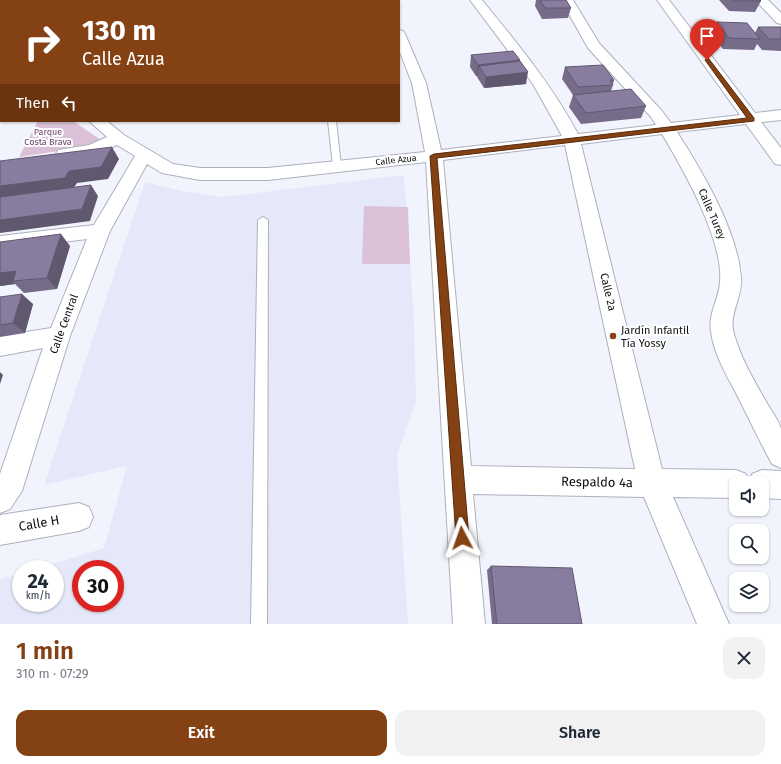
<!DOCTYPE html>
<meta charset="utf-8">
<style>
body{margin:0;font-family:"Fira Sans",sans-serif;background:#f2f2f3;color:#1f2937;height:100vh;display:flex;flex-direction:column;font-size:15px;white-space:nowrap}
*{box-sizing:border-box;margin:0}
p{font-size:13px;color:#747a83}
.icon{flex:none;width:22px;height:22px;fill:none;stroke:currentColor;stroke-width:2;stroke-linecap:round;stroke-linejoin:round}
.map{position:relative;height:624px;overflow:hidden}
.drawer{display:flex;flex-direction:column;background:#fff;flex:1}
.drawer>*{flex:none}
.banner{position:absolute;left:0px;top:0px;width:400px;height:122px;box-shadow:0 1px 3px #0004;background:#844113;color:#fff;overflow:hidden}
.buttons{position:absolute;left:729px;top:476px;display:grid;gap:8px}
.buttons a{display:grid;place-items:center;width:40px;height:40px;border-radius:8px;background:#fff;box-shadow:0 1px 3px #0004;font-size:20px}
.speed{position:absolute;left:12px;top:560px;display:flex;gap:8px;font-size:20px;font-weight:700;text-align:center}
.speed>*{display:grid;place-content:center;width:52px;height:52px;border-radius:50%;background:#fff;box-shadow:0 1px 3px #0004;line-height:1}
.speed small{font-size:10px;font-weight:400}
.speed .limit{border:6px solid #d22;background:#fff;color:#111}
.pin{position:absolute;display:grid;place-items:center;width:34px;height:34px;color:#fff;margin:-41px -17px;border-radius:50% 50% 50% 0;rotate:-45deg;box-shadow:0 0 4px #0007}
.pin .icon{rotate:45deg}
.me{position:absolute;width:44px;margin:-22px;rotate:356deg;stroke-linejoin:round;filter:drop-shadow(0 0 3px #0008)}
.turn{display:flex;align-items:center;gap:14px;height:84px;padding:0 16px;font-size:18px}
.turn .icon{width:52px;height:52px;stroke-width:2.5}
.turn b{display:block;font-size:28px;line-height:34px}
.then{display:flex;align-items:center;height:38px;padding:0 16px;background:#0003;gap:8px;font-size:15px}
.round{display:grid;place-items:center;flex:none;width:42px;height:42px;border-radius:12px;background:#f2f2f3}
.overview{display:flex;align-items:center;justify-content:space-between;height:68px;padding:0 16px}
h1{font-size:24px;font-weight:600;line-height:30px;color:#844113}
.action{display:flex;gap:8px;margin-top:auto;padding:8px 16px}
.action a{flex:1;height:46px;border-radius:12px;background:#844113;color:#fff;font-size:16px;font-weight:600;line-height:46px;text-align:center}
.action a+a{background:#f2f2f3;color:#1f2937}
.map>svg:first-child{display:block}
</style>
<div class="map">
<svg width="781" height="624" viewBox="0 0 781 624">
<rect width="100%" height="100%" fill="#f2f4fd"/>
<path fill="#e4e8f8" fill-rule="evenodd" d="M404 175 414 320 416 401 397 455 408 624H0V579L21 574V603H55V569H37L104 548 127 466 44 485 145 182 182 191 222 197ZM81 569H115V603H81Z"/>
<g fill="#dac1d7">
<path d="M38 121H73L101 140 93 146 19 157Z"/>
<path d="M364 206 408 207 410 264H362Z"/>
</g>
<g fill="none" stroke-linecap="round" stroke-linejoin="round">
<g stroke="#adb0bd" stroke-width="2">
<g id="service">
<rect x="0" y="35" width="1" height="4"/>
<path d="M328 121H336L341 166 337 169 333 166Z"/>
<path d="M263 217 268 220 267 624H251L258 220Z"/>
</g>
</g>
<g stroke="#adb0bd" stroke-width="2">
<g id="minor">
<rect x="378" y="0" width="12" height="1"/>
<path d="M470 0H482C517 43 552 85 578 134L656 125 651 117 588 48 561 0H573L599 43 662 111 671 123 740 115 657 0H669L755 113 781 110V120L761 122 781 148V165L775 164 746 124 677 132C702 171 738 231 741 278 743 297 728 314 734 334 741 359 755 382 768 405 772 412 779 421 781 429 781 439 781 457 781 468L772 464C759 440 747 415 735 391 725 373 714 353 711 332 708 313 719 299 720 282 724 241 683 169 662 134L581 144 662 469 736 470 746 474 749 482 752 474 762 470 781 471V499L762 498V483H736V498L673 497 729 624H697L644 497 473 494 485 624H453L426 162 268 180H200L162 173 147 164 110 231 70 336 22 491 10 509 0 513V474L43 348 0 356V336L51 328 87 239 0 250V236L94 225 135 156 117 145C100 153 77 163 58 158L56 154 58 150 89 145 107 137 89 121H107L124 135 173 164 200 168H268L425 152 412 83 399 50V30L403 31 405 34 426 83 441 150 562 136 533 84ZM565 145 635 469 471 466 443 160Z"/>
<path d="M755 0H768L781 13V24L777 23Z"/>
<rect x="0" y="97" width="1" height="8"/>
<path d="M79 503 89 507 93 517 89 527 79 531 0 545V515Z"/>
</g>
</g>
<use href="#service" fill="#fff" fill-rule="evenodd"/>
<use href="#minor" fill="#fff" fill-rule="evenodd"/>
</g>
<g fill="#766c89">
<path d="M54 0H130L129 1H54Z"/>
<path d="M536 0H566L571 8 568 18 542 19 535 6Z"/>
<path d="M719 0H760L761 1 755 12 729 11Z"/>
<path d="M717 22 755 33 758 27H781V51L762 50 757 44 754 50 723 49 711 34Z"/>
<path d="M1 53V90H0V55Z"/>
<path d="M471 55 520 62 526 84 484 88 477 77V76H476L470 67Z"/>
<path d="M565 67 614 80 613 84V85L611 91 646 106 641 118 581 124 569 107 573 95 562 79Z"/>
<path d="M0 242 70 246 57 289 24 293 15 284 0 286Z"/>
<path d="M0 297 33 304 25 333 0 337Z"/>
<path d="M491 566 582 624H492L487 570Z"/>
</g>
<g fill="#60586f">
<path d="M520 60 518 72 479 66 477 76H476L478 65Z"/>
<path d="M528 72 526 84 484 88 486 77Z"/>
<path d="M112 147 119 159 108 179 77 183 73 189 0 200V186L69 171Z"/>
<path d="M91 185 98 196 90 221 0 233V220Z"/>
<path d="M61 234 70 246 57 289 47 278Z"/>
<path d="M16 271 13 281 15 284 0 286V273Z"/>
<path d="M22 294 33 304 25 333 13 323Z"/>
<path d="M0 372 3 375 0 384Z"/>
</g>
<g fill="#897d9f" stroke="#60586f">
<path d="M145 0H224L206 1H145Z"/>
<rect x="256" y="0" width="41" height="1"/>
<path d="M540 0H566L571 8H545Z"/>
<path d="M734 0H760L761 1H734Z"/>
<path d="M717 22 747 23 760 39 729 38Z"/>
<path d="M758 27H781V39H769Z"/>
<path d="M513 51 520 60 478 65 471 55Z"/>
<path d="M1 53V72L0 73V55Z"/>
<path d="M520 61 528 72 486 77 479 66Z"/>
<path d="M603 65 614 80H610L613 85 578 87 565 67Z"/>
<path d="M631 89 646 106 586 113 573 95Z"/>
<path d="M112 147 101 167 69 171 65 178 0 186V161Z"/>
<path d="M91 185 82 209 0 220V197Z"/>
<path d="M61 234 47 278 13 281 16 271 0 273V242Z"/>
<path d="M22 294 13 323 0 325V297Z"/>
<path d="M491 566 572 568 582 624H497Z"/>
</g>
<path fill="#844113" stroke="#562a0c" d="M707 58 709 59 754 118V121L437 158 469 538 467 542 462 544 458 542 456 538 430 156 434 154 747 118 705 60Z"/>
<circle fill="#844113" stroke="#fff" stroke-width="1.5" cx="613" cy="336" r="4"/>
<g text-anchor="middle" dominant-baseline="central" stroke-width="4" stroke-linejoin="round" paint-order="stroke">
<g font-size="9" fill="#6d426b" stroke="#fff">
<text x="48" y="132">Parque<tspan x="48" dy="10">Costa Brava</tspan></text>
</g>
<g font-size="9" fill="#0d0e12" stroke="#fff">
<text transform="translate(396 160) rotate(-6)">Calle Azua</text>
</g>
<g font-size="11" fill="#0d0e12" stroke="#fff">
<text transform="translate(712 214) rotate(67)">Calle Turey</text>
<text transform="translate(608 292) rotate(77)">Calle 2a</text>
<text transform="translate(64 324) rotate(-70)">Calle Central</text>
</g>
<g font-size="11" fill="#0d0e12" stroke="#fff" text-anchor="start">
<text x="621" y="330">Jardín Infantil<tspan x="621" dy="13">Tía Yossy</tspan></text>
</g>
<g font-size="13" fill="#0d0e12" stroke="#fff">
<text transform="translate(597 482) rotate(1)">Respaldo 4a</text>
<text transform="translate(39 523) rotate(-10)">Calle H</text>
</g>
</g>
</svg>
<div class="buttons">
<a><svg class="icon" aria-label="sound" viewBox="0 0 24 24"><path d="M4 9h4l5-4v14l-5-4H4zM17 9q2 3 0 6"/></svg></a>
<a><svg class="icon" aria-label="search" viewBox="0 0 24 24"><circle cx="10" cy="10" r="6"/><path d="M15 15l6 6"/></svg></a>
<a><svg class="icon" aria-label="layers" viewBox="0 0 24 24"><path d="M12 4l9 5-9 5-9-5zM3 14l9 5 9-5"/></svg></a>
</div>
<div class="speed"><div>24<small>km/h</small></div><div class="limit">30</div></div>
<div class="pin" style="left:707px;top:60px;background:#d93025"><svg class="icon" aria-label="arrive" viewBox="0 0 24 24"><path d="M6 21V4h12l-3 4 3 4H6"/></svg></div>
<svg class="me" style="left:462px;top:538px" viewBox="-20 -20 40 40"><path d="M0-17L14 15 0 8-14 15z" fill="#844113" stroke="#fff" stroke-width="4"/></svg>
<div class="banner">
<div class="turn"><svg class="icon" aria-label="right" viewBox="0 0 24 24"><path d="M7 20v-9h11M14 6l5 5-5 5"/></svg><div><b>130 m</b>Calle Azua</div></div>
<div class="then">Then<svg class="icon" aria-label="left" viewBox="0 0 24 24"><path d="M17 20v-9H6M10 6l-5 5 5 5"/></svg></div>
</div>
</div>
<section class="drawer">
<div class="overview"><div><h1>1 min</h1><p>310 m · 07:29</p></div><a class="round"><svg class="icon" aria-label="close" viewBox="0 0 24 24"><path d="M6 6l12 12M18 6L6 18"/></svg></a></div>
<div class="action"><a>Exit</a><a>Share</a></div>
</section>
